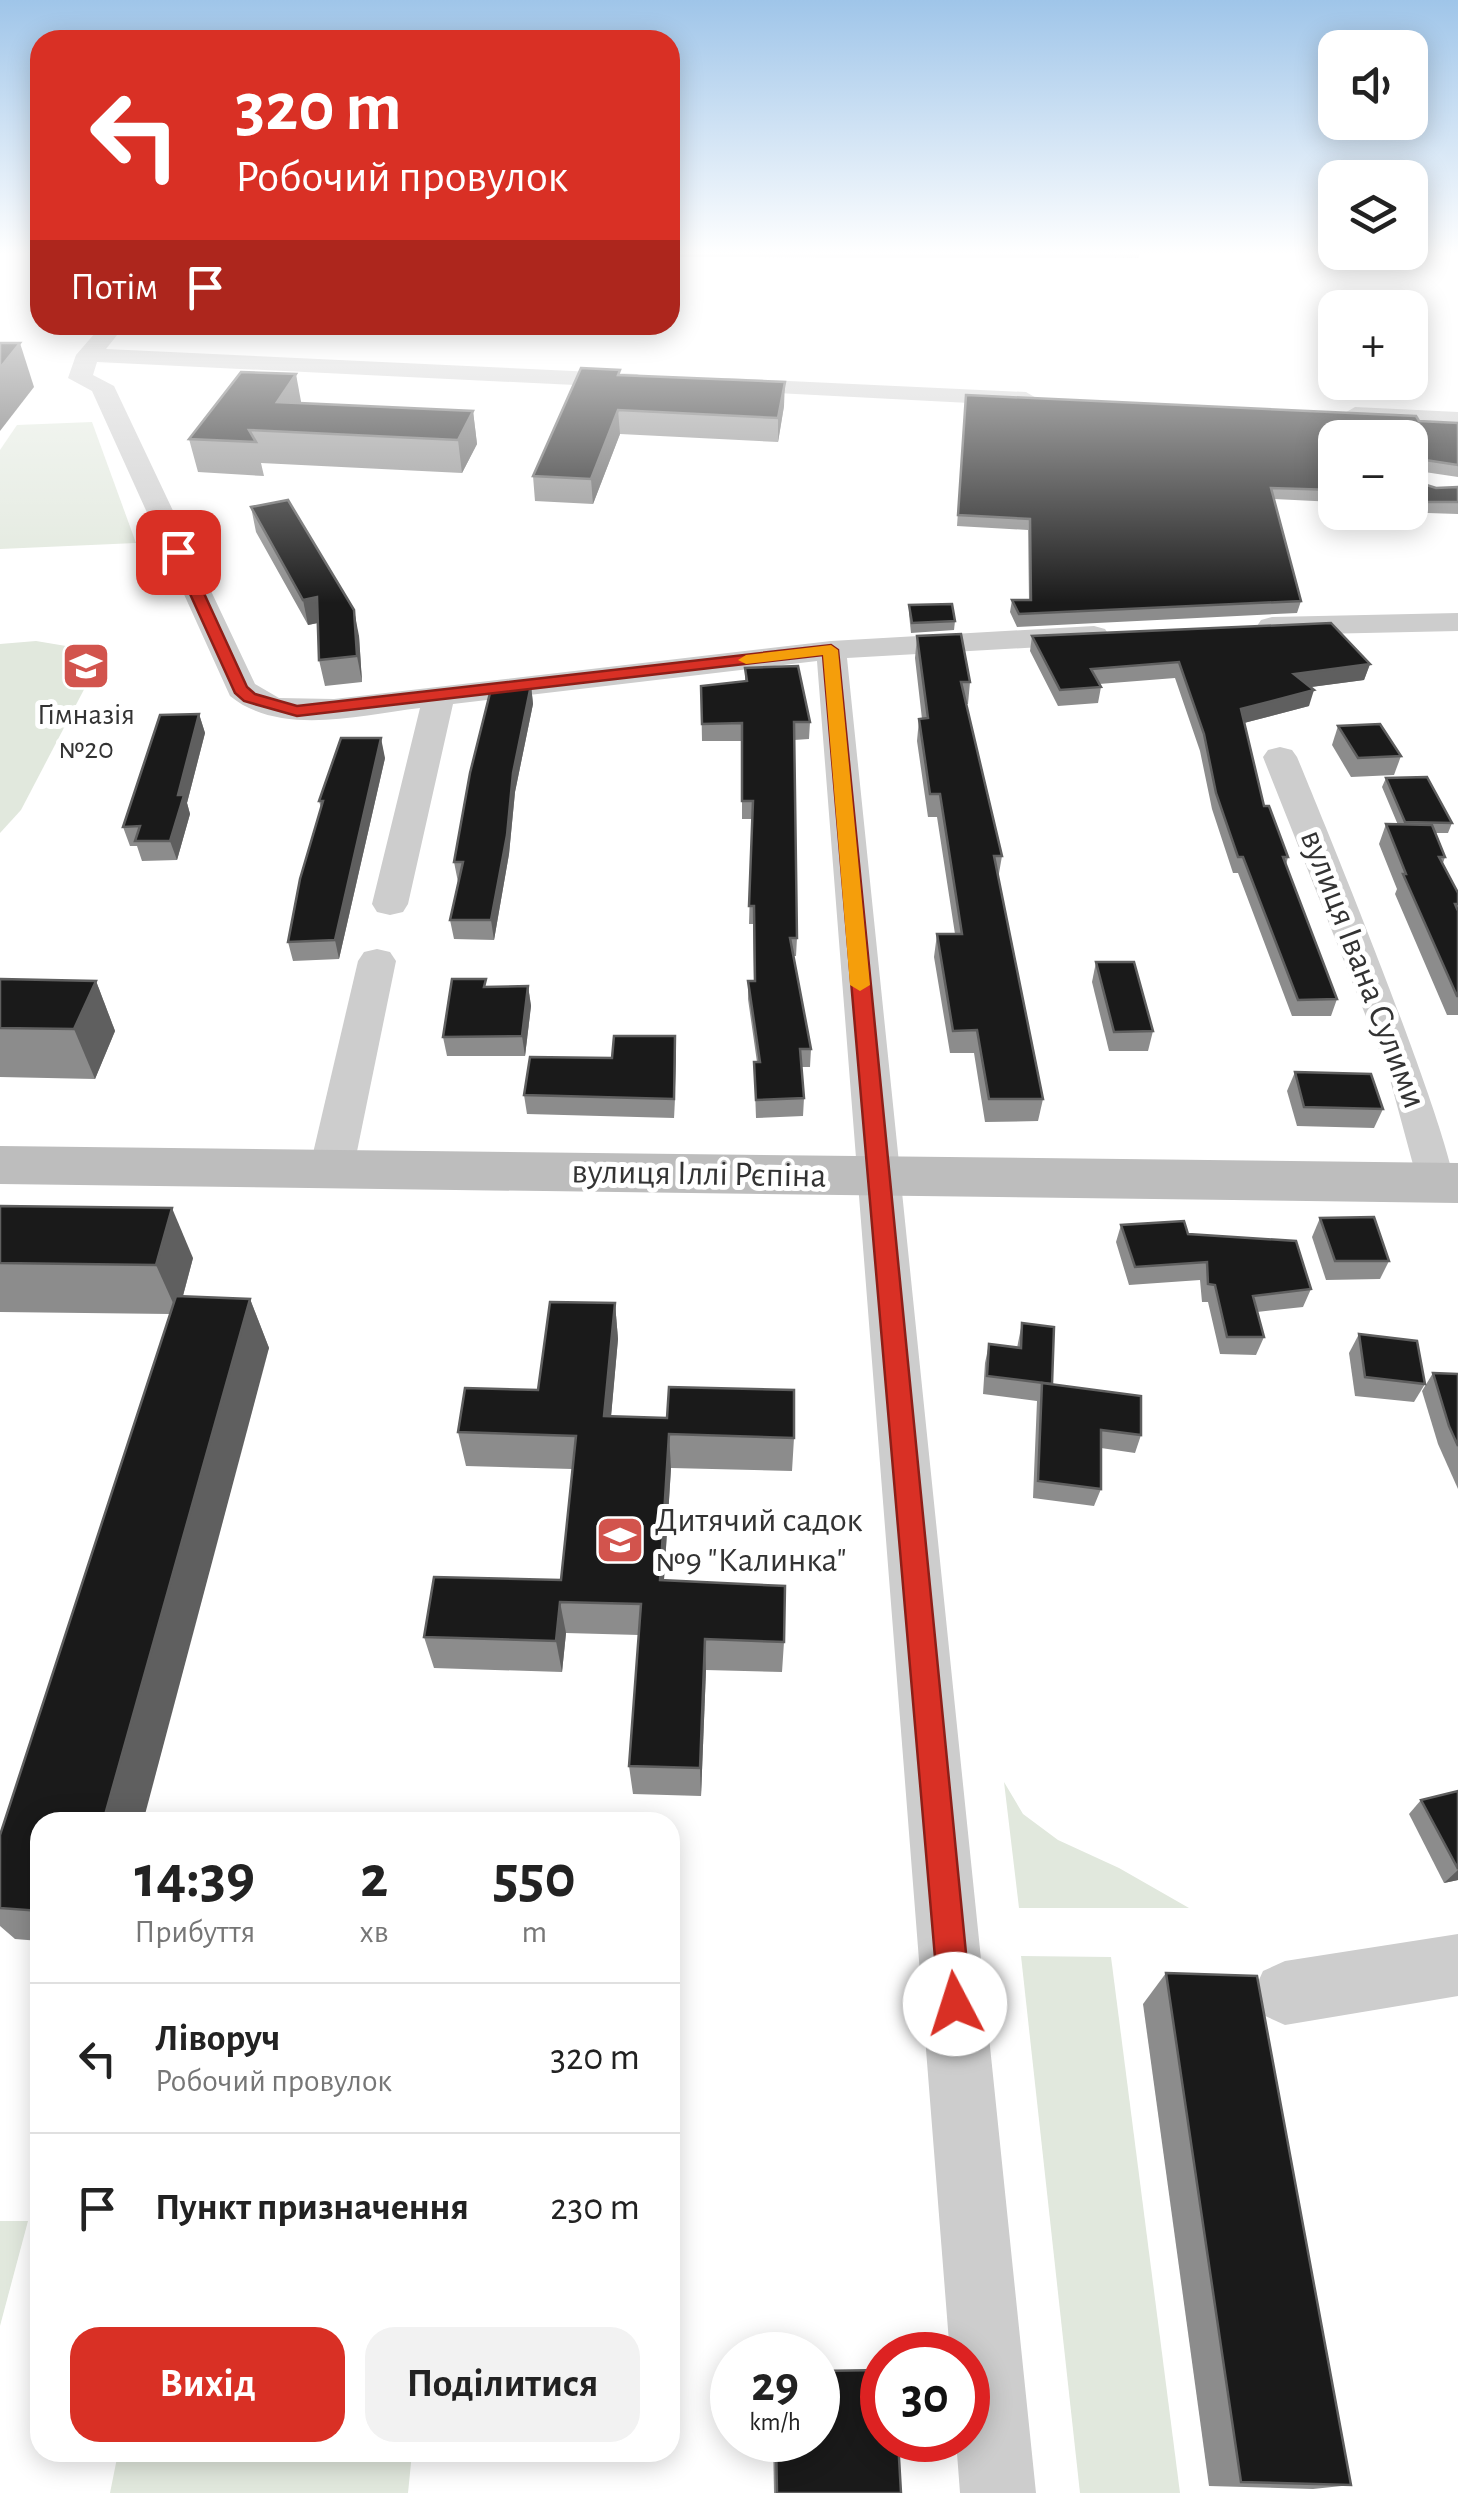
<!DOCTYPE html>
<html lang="uk">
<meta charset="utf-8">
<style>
body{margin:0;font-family:"Alegreya Sans",sans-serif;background:#f2f2f2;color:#222;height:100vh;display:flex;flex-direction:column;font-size:38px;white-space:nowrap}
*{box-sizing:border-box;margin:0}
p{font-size:32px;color:#767676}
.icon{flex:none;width:55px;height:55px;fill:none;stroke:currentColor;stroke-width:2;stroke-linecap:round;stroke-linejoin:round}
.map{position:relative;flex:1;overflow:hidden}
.side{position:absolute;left:30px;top:1812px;width:650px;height:650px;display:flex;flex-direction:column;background:#fff;border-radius:30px;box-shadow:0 5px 25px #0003}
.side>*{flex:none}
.top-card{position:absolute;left:30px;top:30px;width:650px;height:305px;border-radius:30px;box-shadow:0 5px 25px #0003;background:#d93025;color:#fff;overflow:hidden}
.controls{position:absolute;left:1318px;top:30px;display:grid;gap:20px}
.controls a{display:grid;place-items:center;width:110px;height:110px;border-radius:20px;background:#fff;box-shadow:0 5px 25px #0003;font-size:50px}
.speed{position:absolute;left:710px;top:2332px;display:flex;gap:20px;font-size:50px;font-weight:700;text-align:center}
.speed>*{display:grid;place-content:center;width:130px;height:130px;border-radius:50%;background:#fff;box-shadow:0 5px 25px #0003;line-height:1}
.speed small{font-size:25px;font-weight:400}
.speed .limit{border:15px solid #d22;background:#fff;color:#111}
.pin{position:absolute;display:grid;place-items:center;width:85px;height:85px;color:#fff;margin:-42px;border-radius:20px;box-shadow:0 5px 15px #0006}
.me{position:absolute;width:110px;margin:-55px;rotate:355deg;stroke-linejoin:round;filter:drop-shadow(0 0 8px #0008)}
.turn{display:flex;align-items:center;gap:35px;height:210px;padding:0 40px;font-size:45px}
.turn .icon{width:130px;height:130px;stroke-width:2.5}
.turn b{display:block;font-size:70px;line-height:85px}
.then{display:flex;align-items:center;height:95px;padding:0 40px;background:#0003;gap:20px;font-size:38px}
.eta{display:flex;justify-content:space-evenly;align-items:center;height:170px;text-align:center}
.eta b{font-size:60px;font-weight:600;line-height:70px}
.primary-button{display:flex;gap:20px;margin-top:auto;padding:20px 40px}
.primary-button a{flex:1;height:115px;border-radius:30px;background:#d93025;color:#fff;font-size:40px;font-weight:600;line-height:115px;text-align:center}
.primary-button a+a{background:#f2f2f2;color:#222}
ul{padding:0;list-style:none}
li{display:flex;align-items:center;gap:30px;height:150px;padding:0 40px;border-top:2px solid #e0e0e0}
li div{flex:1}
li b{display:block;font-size:38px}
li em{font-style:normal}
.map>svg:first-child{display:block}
</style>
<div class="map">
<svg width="1458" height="2493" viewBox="0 0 1458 2493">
<rect width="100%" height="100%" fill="#fff"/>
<g fill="#e1e8dd">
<path d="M92 422 136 543 0 549V450L17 425Z"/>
<path d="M36 641 72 647 88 656 90 678 21 810 0 833V644Z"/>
<path d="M1004 1782 1023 1814 1058 1840 1119 1868 1189 1908H1019Z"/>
<path d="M1021 1956 1111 1957 1180 2493H1080Z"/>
<path d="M0 2221H28L0 2326Z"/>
<path d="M118 2453V2452L412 2453 408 2493H110Z"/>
</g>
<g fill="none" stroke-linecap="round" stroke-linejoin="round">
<g fill="#cdcdcd" fill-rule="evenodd">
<path d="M102 325H125L106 349 637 374 649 381 637 388 97 362 93 375 114 386 255 684 279 698 334 699 831 641 1094 626 1105 629 1109 635 1105 641 1094 644 847 658 1036 2493H960L956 2440H968V2355H950L817 661 453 704 408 904 403 912 390 915 377 912 372 904 420 708C361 715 280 737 230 696L92 391 68 378 76 355Z"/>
<path d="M726 378 1026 392 1038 399 1026 406 717 390 714 385Z"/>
<path d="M1355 407 1458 412V426L1346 419 1343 414Z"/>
<path d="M1458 613V631L1272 635 1261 632 1257 626 1261 620 1272 617Z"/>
<path d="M1280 747 1292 750 1297 757C1324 822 1458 1148 1455 1194L1440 1199 1425 1194 1418 1183 1388 1072 1263 757 1268 750Z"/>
<path d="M377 949 390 952 396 961 354 1166 347 1177 332 1182 317 1177 310 1166 358 961 364 952Z"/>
<path d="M1458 1934V1996L1285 2025 1263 2015 1253 1993 1263 1971 1285 1961Z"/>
</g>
<path fill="#bdbdbd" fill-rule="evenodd" d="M0 1146 1458 1163V1203L0 1184Z"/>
</g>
<g fill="#8c8c8c">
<path d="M670 254H1139V258L670 257Z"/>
<path d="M621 375 784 406 778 442 620 434 593 504 535 501 533 476Z"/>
<path d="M966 395 1458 423V477L1411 470V480L1436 488 1458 487V514L1398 512H1410V438H1335V502L1274 499 1301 601 1297 613 1017 627 1010 612 1012 600H1029L1028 530 957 526Z"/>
<path d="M302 403 473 411 477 444 462 473 261 463 264 476 198 472 189 439Z"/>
<path d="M251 507 359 636 362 682 325 686 319 660 318 623 308 625 256 532Z"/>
<path d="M909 605 955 621 954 630 911 633 909 614Z"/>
<path d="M917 636 970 682 968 704H966L1002 856 998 879 1043 1099 1038 1121 985 1122 974 1053H950L934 957 937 934H955L937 817H928L917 741 919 719H922L915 658Z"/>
<path d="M1032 636 1370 664 1364 680 1310 687 1309 706 1244 723 1264 806 1288 857 1286 865 1337 999 1331 1016H1292L1238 873H1233L1212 809 1200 751 1175 678 1099 684 1101 687 1098 703 1058 706 1030 651Z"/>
<path d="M745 668 810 722 809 739 794 740 797 938 796 956H794L811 1049 810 1067H801L804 1098 803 1116 756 1118 754 1062H757L748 999V981H754L753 924H749L752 819H742V741H702L701 686 745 682Z"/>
<path d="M531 685 533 704 515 792 509 854 494 940 454 939 450 920 458 882 454 862Z"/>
<path d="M199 714 205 733 187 803 190 814 177 860 142 861 137 846H130L123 827Z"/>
<path d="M1338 726 1401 756 1394 775 1351 777 1332 745Z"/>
<path d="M385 758 339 959 293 961 288 942 321 808 319 801Z"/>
<path d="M1386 778 1452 823 1448 833H1435L1445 857 1443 863 1458 893V1015H1447L1395 894 1397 889 1379 844 1386 824 1398 825 1382 787Z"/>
<path d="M1096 962 1153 1031 1148 1051H1109L1092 982Z"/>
<path d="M0 979 96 981 115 1031 95 1079 0 1077Z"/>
<path d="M528 986 531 1006 525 1056H447L443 1037 487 987Z"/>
<path d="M675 1036 674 1118 527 1114 524 1095 612 1058Z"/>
<path d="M1295 1072 1383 1109 1374 1128 1297 1126 1287 1091Z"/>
<path d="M0 1206 193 1258 183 1296 250 1299 269 1348 40 1822V1941L15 1939 0 1926V1835L170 1314 0 1312Z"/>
<path d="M1320 1218 1389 1261 1380 1279 1326 1280 1312 1237Z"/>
<path d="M1121 1225 1188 1234 1311 1289 1303 1307 1257 1312 1264 1337 1256 1355 1220 1354 1208 1302H1202L1200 1280 1129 1285 1116 1242Z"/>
<path d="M615 1303 618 1339 611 1416 794 1438 792 1471 671 1468 664 1580 784 1642 782 1672 706 1670 701 1796 633 1794 629 1766 639 1635 566 1633 562 1672 434 1668 424 1637 561 1580 572 1469 466 1466 458 1432 538 1390Z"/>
<path d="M1022 1323 1052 1385 1141 1435 1135 1453 1101 1448V1489L1094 1506 1033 1498 1037 1401 983 1394 985 1363 989 1344 1017 1348Z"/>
<path d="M1359 1334 1425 1384 1414 1402 1355 1396 1349 1353Z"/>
<path d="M1433 1373 1458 1374V1489L1438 1444 1422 1391Z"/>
<path d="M1458 1791V1880L1444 1883 1409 1814 1421 1800Z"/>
<path d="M1166 1973 1351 2485 1313 2489 1209 2486 1143 2004Z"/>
<path d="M773 2440H818L901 2493H774Z"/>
</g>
<g fill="#5f5f5f">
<path d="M20 343 34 387 0 431V368Z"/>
<path d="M296 374 302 407 277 402Z"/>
<path d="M785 382 784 406 778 442V418Z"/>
<path d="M618 410 620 434 593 504 591 479Z"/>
<path d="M473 411 477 444 462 473 458 440Z"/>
<path d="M317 597 322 622 308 625 303 600Z"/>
<path d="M354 610 359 636 362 682 357 656Z"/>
<path d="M1370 664 1364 680 1289 690 1294 674Z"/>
<path d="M531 685 533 704 515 792 509 854 494 940 491 920 513 773Z"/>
<path d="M1314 690 1309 706 1236 725 1241 709Z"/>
<path d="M199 714 205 733 187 803 190 814 177 860 170 841 178 795Z"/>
<path d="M381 738 385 758 339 959 335 940Z"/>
<path d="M96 981 115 1031 95 1079 74 1029Z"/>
<path d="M528 986 531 1006 525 1056 522 1036Z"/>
<path d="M675 1036 676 1056 674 1118V1099Z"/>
<path d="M172 1208 193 1258 178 1314 156 1265Z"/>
<path d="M250 1299 269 1348 143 1822H103Z"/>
<path d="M615 1303 618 1339 608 1450 604 1416Z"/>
<path d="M669 1434 671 1468 662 1611 660 1580Z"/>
<path d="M560 1602 566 1633 562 1672 556 1641Z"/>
<path d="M705 1639 706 1670 701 1796 700 1768Z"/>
<path d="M1458 1870V1880L1444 1883Z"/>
</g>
<g fill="#1a1a1a" stroke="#5f5f5f" stroke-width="2.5">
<path d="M0 343H20L0 368Z"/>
<path d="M581 368 620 370 618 375 785 382 778 418 618 410 591 479 533 476Z"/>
<path d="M241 372 296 374 277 402 473 411 458 440 249 430 256 442 189 439Z"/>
<path d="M966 395 1416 416 1419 421 1458 423V465L1412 458 1411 480 1436 488 1458 487V502H1410V438H1335V490L1271 488 1301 601 1019 614 1012 600H1031L1030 519 958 515Z"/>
<path d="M288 500 354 610 357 656 319 660 317 597 303 600 251 507Z"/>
<path d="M952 604 955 621 912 623 909 605Z"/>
<path d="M1331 623 1370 664 1294 674 1314 690 1241 709 1264 806H1269L1288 857H1283L1337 999 1298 1000 1243 857H1238L1216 793 1204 734 1179 662 1091 669 1101 687 1060 690 1032 636Z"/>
<path d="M961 634 970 682H961L1002 856H994L1043 1099H989L977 1030 953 1031 937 934H962L940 794H930L919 719 928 718 917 636Z"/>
<path d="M798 666 810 722H794L797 938H790L811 1049H800L804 1098 756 1100 754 1062H760L748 981H755L754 906H749L753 801H742V723L702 724 701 686 747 681 745 668Z"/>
<path d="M492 685H531L513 773 507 835 491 920H450L463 862H454L470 773Z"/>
<path d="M199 714 178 795H184L170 841H135L140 826 123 827 160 715Z"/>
<path d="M1380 724 1401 756 1358 758 1338 726Z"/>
<path d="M341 738H381L335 940 288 942 300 879 323 801H319Z"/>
<path d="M1427 777 1452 823 1405 822 1386 778Z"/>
<path d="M1386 824 1432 825 1445 857H1439L1458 893V904H1455L1458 911V996H1457L1403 874H1406Z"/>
<path d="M1096 962H1134L1153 1031 1114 1032Z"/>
<path d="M0 979 96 981 74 1029 0 1028Z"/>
<path d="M452 979H486L484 987 528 986 522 1036 443 1037Z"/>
<path d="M614 1036H675L674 1099 524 1095 530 1057 612 1058Z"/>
<path d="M1295 1072 1371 1074 1383 1109 1304 1107Z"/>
<path d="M0 1206 172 1208 156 1265 0 1263Z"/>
<path d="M1374 1217 1389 1261H1335L1320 1218Z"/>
<path d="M1184 1221 1188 1234 1296 1241 1311 1289 1253 1296 1264 1337H1227L1215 1285 1208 1284 1207 1262 1135 1267 1121 1225Z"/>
<path d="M176 1296 250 1299 103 1822H40V1911L0 1908V1835Z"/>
<path d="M550 1302 615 1303 604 1416 667 1418 669 1387 794 1390V1438L669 1434 660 1580 785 1586 784 1642 705 1639 700 1768 629 1766 641 1604 560 1602 556 1641 424 1637 434 1577 561 1580 576 1436 458 1432 465 1388 538 1390Z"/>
<path d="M1022 1323 1054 1327 1052 1384 987 1376 989 1344 1021 1348Z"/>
<path d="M1359 1334 1417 1341 1425 1384 1365 1377Z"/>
<path d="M1433 1373 1458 1374V1446L1449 1426Z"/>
<path d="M1042 1383 1141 1396V1435L1101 1430V1489L1038 1481Z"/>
<path d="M1458 1791V1869L1421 1800Z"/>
<path d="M1166 1973 1257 1976 1351 2485 1241 2482Z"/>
<path d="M882 2370V2440H898L901 2493H777L776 2440H818V2371Z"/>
</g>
<linearGradient id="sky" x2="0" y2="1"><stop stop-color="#9fc5e9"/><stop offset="0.42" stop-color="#fff"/><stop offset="1" stop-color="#fff" stop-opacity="0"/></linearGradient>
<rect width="1458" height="603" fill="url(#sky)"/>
<path fill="#d93025" stroke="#8d1f18" stroke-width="2.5" d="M178 548 185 552 247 687 255 694 297 706 831 645 838 650 971 2004 967 2015 955 2020 944 2015 939 2004 823 655 297 716 244 701 235 693 171 552Z"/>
<path fill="#f59e0b" d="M831 645 838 650 870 985 860 991 850 985 823 655 746 664 738 660 746 655Z"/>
<defs>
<g id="school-square" transform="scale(2.5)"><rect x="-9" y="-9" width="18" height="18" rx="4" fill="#d2544d" stroke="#fff"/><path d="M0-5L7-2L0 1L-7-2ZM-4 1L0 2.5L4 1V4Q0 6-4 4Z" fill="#fff"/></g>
</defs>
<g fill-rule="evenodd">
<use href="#school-square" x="86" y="666"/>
<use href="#school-square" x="620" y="1540"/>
</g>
<g text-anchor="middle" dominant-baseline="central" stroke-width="10" stroke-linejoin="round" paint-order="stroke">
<g font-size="30" fill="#333" stroke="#fff">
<text x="86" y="715">Гімназія<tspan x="86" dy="34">№20</tspan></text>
</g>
<g font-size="35" fill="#333" stroke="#fff">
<text transform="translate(1363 969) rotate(69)">вулиця Івана Сулими</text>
<text transform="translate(699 1174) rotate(1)">вулиця Іллі Рєпіна</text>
</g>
<g font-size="35" fill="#333" stroke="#fff" text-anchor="start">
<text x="655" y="1520">Дитячий садок<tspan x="655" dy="40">№9 "Калинка"</tspan></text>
</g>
</g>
</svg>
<div class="controls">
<a><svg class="icon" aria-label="sound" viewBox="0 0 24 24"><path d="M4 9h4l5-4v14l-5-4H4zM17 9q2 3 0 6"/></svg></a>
<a><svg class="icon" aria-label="layers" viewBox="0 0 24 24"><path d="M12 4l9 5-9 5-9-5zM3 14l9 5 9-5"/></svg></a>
<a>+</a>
<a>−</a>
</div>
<div class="speed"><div>29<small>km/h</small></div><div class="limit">30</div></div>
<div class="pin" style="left:178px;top:552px;background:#d93025"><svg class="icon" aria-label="arrive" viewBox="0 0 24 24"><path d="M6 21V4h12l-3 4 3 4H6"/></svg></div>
<svg class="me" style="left:955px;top:2004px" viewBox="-20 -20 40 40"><circle r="19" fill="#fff"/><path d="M0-13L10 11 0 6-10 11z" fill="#d93025"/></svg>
<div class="top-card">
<div class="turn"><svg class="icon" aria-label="left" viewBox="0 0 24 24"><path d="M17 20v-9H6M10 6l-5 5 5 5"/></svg><div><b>320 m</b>Робочий провулок</div></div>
<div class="then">Потім<svg class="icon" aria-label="arrive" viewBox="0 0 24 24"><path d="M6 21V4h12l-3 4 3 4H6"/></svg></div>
</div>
<section class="side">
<div class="eta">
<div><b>14:39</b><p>Прибуття</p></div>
<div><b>2</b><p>хв</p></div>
<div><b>550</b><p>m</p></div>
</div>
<ul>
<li><svg class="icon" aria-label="left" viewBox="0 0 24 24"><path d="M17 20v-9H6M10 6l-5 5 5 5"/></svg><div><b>Ліворуч</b><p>Робочий провулок</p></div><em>320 m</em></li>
<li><svg class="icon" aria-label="arrive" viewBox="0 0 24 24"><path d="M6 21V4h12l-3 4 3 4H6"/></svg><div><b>Пункт призначення</b></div><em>230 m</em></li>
</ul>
<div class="primary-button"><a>Вихід</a><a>Поділитися</a></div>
</section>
</div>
